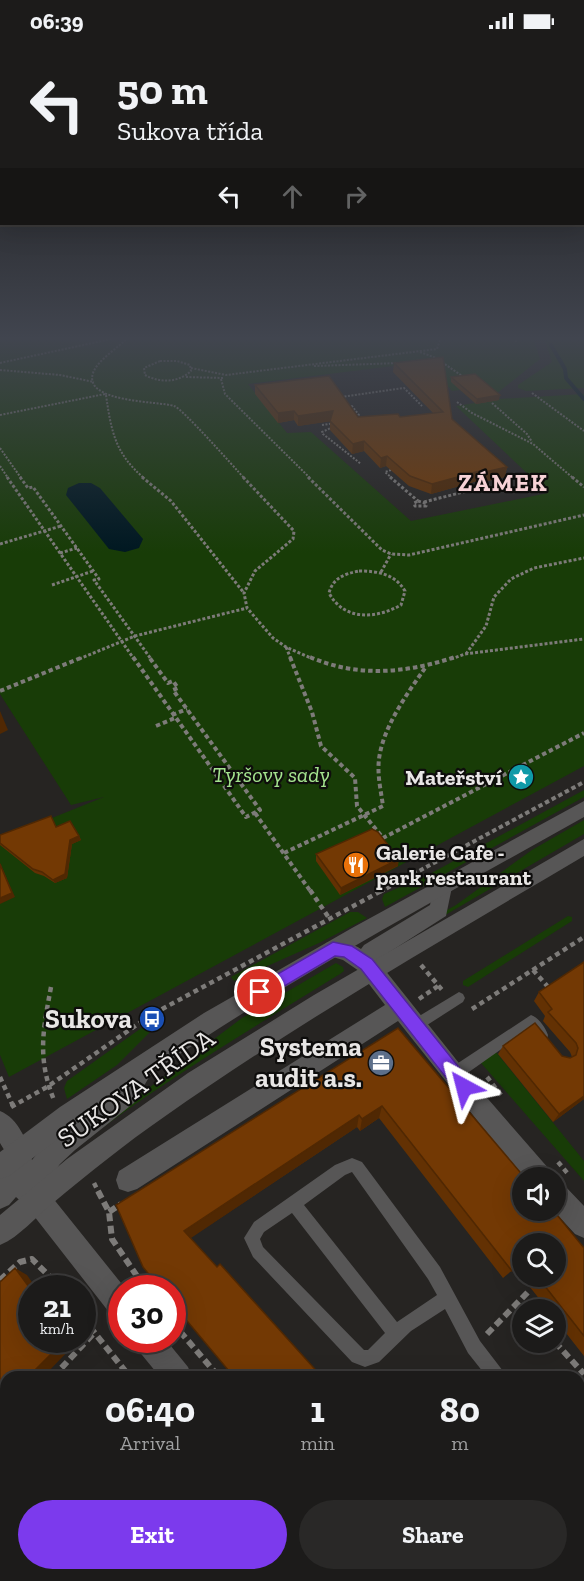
<!DOCTYPE html>
<meta charset="utf-8">
<style>
body{margin:0;font-family:"Zilla Slab",serif;background:#292827;color:#f1f3f6;height:100vh;display:flex;flex-direction:column;font-size:22px;white-space:nowrap}
*{box-sizing:border-box;margin:0}
p{font-size:20px;color:#a0a1a2}
.icon{flex:none;width:33px;height:33px;fill:none;stroke:currentColor;stroke-width:2;stroke-linecap:round;stroke-linejoin:round}
.map{position:relative;flex:1;overflow:hidden}
.drawer{position:absolute;left:0px;top:1329px;width:585px;height:210px;display:flex;flex-direction:column;background:#1c1b1a;border-radius:18px 18px 0 0;box-shadow:0 6px 24px #0002,0 0 0 2px #3a3939}
.drawer>*{flex:none}
.guide{position:absolute;left:0px;top:0px;width:585px;height:183px;box-shadow:0 6px 24px #0002,0 0 0 2px #3a3939;background:#1c1b1a;color:#f1f3f6;overflow:hidden}
.controls{position:absolute;left:512px;top:1125px;display:grid;gap:12px}
.controls a{display:grid;place-items:center;width:54px;height:54px;border-radius:50%;background:#1c1b1a;box-shadow:0 6px 24px #0002,0 0 0 2px #3a3939;font-size:30px}
.speed{position:absolute;left:18px;top:1233px;display:flex;gap:12px;font-size:30px;font-weight:700;text-align:center}
.speed>*{display:grid;place-content:center;width:78px;height:78px;border-radius:50%;background:#1c1b1a;box-shadow:0 6px 24px #0002,0 0 0 2px #3a3939;line-height:1}
.speed small{font-size:15px;font-weight:400}
.speed .limit{border:9px solid #d22;background:#fff;color:#111}
.pin{position:absolute;display:grid;place-items:center;width:51px;height:51px;color:#fff;margin:-26px;border:3px solid #fff;border-radius:50%;box-shadow:0 2px 6px #0007}
.me{position:absolute;width:66px;margin:-33px;rotate:322deg;stroke-linejoin:round;filter:drop-shadow(0 0 4px #0008)}
.turn{display:flex;align-items:center;gap:21px;height:126px;padding:0 18px;font-size:27px}
.turn .icon{width:78px;height:78px;stroke-width:2.5}
.turn b{display:block;font-size:42px;line-height:51px}
.lanes{display:flex;align-items:center;height:57px;padding:0 18px;background:#0003;justify-content:center;gap:30px;direction:ltr}
.lanes .off{opacity:.35}
.eta{display:flex;justify-content:space-evenly;align-items:center;height:102px;text-align:center}
.eta b{font-size:36px;font-weight:700;line-height:42px}
.cta{display:flex;gap:12px;margin-top:auto;padding:12px 18px}
.cta a{flex:1;height:69px;border-radius:36px;background:#7c3aed;color:#fff;font-size:24px;font-weight:700;line-height:69px;text-align:center}
.cta a+a{background:#292827;color:#f1f3f6}
.status{display:flex;justify-content:space-between;align-items:center;height:42px;padding:0 30px;background:#1c1b1a;direction:ltr}
.status svg{height:16px;fill:currentColor}
.map>svg:first-child{display:block}
</style>
<div class="status"><b>06:39</b><svg viewBox="0 0 49 12"><path d="M0 12V9h3v3zM5 12V6h3v6zM10 12V3h3v9zM15 12V0h3v12zM26 1h20v11H26zM47 4h2v5h-2z"/></svg></div>
<div class="map">
<svg width="584" height="1539" viewBox="0 0 584 1539">
<rect width="100%" height="100%" fill="#262422"/>
<g fill="#183c07" fill-rule="evenodd">
<path d="M0 295 309 297 324 295H533L540 317 496 352 499 357 584 352V724L9 1035 0 1013V797L104 755 71 763 0 652ZM426 320 452 349 460 348 475 361 456 364 548 451 411 479 311 390 287 391 248 342Z"/>
<path d="M544 295H584V346L526 349 518 346V343L552 320Z"/>
<path d="M584 748V755L385 865 382 857 384 852 428 833Z"/>
<path d="M584 778V792L411 893 409 889 456 863 532 808Z"/>
<path d="M350 870H358L367 876 319 901 234 939 231 935Z"/>
<path d="M568 874 572 875V879L468 945 463 943V939Z"/>
<path d="M336 921 343 925 344 929 340 932C254 985 168 1036 87 1097L85 1094 242 976Z"/>
<path d="M147 982 152 988 117 1023 67 1057 64 1046 67 1039Z"/>
<path d="M496 1010 584 1119V1139L481 1021Z"/>
</g>
<path fill="#001821" d="M79 441H91L100 446 143 497 139 506 125 510 109 507 66 453 68 446Z"/>
<g fill="none" stroke-linecap="round" stroke-linejoin="round">
<path stroke="#001821" stroke-width="4" d="M551 303 565 327 566 336 584 357"/>
<g stroke="#7d7b79" stroke-width="2" stroke-dasharray="2 1.5" stroke-linecap="butt">
<path d="M128 295C119 306 98 317 93 331 83 361 159 359 174 364 182 366 234 425 244 436"/>
<path d="M515 295 516 300"/>
<path d="M420 310 436 316 465 336"/>
<path d="M160 319H177L190 323 191 329C178 341 160 341 145 333L144 326Z"/>
<path d="M0 321 120 295"/>
<path d="M314 324 399 321"/>
<path d="M191 326 226 333 437 307 441 295"/>
<path d="M0 328 60 333 94 340"/>
<path d="M186 335 223 336"/>
<path d="M221 337 225 352 310 436"/>
<path d="M532 351 584 389"/>
<path d="M106 353C111 388 115 412 144 436"/>
<path d="M341 355 404 346 422 364"/>
<path d="M457 360 472 371 533 402 573 436"/>
<path d="M492 361 527 392 532 400"/>
<path d="M348 365 352 364 359 373V377"/>
<path d="M0 373 105 352"/>
<path d="M322 383 335 381"/>
<path d="M333 385 322 390 323 392 361 422"/>
<path d="M0 406 21 436"/>
<path d="M0 424 8 436"/>
<path d="M391 428 385 430 392 436"/>
</g>
<g stroke="#7d7b79" stroke-width="3" stroke-dasharray="3 2" stroke-linecap="butt">
<path d="M7 435 134 617"/>
<path d="M20 435 28 446 33 445 99 537 94 538 151 617"/>
<path d="M142 435 171 459 244 551"/>
<path d="M243 435 294 489 293 497 255 529 244 551 247 566 273 596 286 605 313 617"/>
<path d="M308 435 382 508 391 512 409 513 584 473"/>
<path d="M390 435 418 459"/>
<path d="M572 435 584 445"/>
<path d="M418 459 425 461 426 464H415L414 461Z"/>
<path d="M424 460 491 443"/>
<path d="M0 502 61 484"/>
<path d="M60 511 77 506"/>
<path d="M359 529C378 529 395 532 405 549L401 563C376 577 344 579 329 551 333 536 344 532 359 529Z"/>
<path d="M381 530 391 512"/>
<path d="M52 543 93 529"/>
<path d="M286 605 291 617"/>
<path d="M466 612 486 584 494 555 511 537 534 526 584 516"/>
<path d="M79 617 135 594 247 566"/>
<path d="M451 617 465 612 584 597"/>
</g>
<g stroke="#7d7b79" stroke-width="4" stroke-dasharray="4.5 3" stroke-linecap="butt">
<path d="M133 615 246 775 260 768 173 648 178 646 173 639 168 641 149 615"/>
<path d="M290 615 312 670 321 704 355 736 357 764 383 796 584 691"/>
<path d="M310 615C358 636 407 631 455 615"/>
<path d="M0 649 83 615"/>
<path d="M172 673 187 667"/>
<path d="M156 684 175 676"/>
<path d="M255 771 311 850"/>
<path d="M284 811 383 764C381 749 377 733 379 717 383 685 407 652 425 626"/>
<path d="M380 850 584 740"/>
</g>
<g stroke="#7d7b79" stroke-width="4.5" stroke-dasharray="5 4" stroke-linecap="butt">
<path d="M310 848 329 876"/>
<path d="M421 923 443 949"/>
<path d="M533 928 550 947"/>
<path d="M51 945C43 988 37 1016 54 1058"/>
<path d="M419 957 438 944"/>
<path d="M472 967 584 895"/>
<path d="M0 1035 13 1064"/>
<path d="M487 1035 501 1053"/>
<path d="M11 1065 47 1045 151 973 383 848"/>
<path d="M558 1120 569 1133"/>
<path d="M94 1141 99 1151"/>
</g>
<g stroke="#7d7b79" stroke-width="6" stroke-dasharray="8 4.5" stroke-linecap="butt">
<path d="M98 1149 109 1170 112 1197 145 1246"/>
<path d="M109 1170 121 1162"/>
<path d="M0 1238 20 1220 32 1217 61 1246"/>
<path d="M65 1246 73 1239"/>
<path d="M82 1275 130 1335"/>
<path d="M172 1280 219 1335"/>
<path d="M487 1292 529 1249"/>
<path d="M555 1293 561 1286"/>
<path d="M555 1300 584 1332"/>
<path d="M53 1335 94 1291"/>
<path d="M579 1371 584 1362"/>
<path d="M0 1390 6 1384"/>
<path d="M579 1518 584 1509"/>
<path d="M94 1533 98 1539"/>
<path d="M286 1533 291 1539"/>
<path d="M386 1533 391 1539"/>
<path d="M39 1539 44 1533"/>
<path d="M568 1539 571 1533"/>
</g>
<g fill="#575656" fill-rule="evenodd">
<path d="M459 950 463 952 465 956 463 960 421 987 416 989 411 987 410 983 411 979Z"/>
<path d="M531 973C539 976 545 985 548 993L547 997 542 999 537 997 530 987 459 1037 454 1039 449 1037 447 1032 449 1027Z"/>
<path d="M352 1116 362 1120 440 1225 480 1299 503 1329 505 1335H487L468 1311 445 1267 411 1289 379 1320 365 1325 352 1320 253 1215 244 1196 254 1180 335 1123ZM352 1130 428 1237 437 1253 397 1280 304 1163 345 1133ZM292 1171 385 1291 368 1308H364L263 1205 260 1197 264 1190Z"/>
<path d="M579 1418 584 1420V1439L579 1437Z"/>
<path d="M502 1533H521L519 1539H500Z"/>
</g>
<g fill="#575656" fill-rule="evenodd">
<path d="M442 837 449 839 452 845 446 874 377 918 482 1050 549 1127 552 1136H523L398 979 137 1147 128 1150 119 1147 116 1138 119 1129 385 963 359 929 343 918 326 913 323 907 326 901C338 896 350 900 361 907L364 903 430 863 435 839Z"/>
<path d="M144 1014 152 1017 155 1025 134 1061 75 1108 60 1122 46 1142 48 1150 125 1246H122V1277L112 1274 27 1165 16 1155 9 1163 0 1167V1122L7 1124 6 1111 0 1101V1069C18 1076 28 1100 32 1118 56 1088 91 1072 117 1045 128 1035 130 1019 144 1014Z"/>
<path d="M555 1139 564 1143 584 1164V1196L575 1192 553 1168H555Z"/>
<path d="M134 1298H166L188 1325 192 1335H160L138 1308Z"/>
<path d="M320 1533H355L357 1539H322Z"/>
</g>
<g fill="#575656" fill-rule="evenodd">
<path d="M584 759V775C461 844 337 911 218 987 146 1033 77 1082 9 1134L0 1137V1110L60 1065 204 971 352 886Z"/>
<path d="M584 797V814C442 898 299 980 164 1075 125 1102 89 1131 53 1161 36 1174 20 1195 0 1203V1173L67 1117 188 1031 314 953Z"/>
</g>
</g>
<g fill="#633103" fill-rule="evenodd">
<path d="M394 321 452 377 507 425 505 435 483 440 481 438 431 452 409 444 386 424 380 426 364 409 352 412 330 388V379L298 384 294 378 278 381 255 352V343L358 375H400L433 371 393 330Z"/>
<path d="M451 335 499 358 476 362 451 340Z"/>
<path d="M56 785 79 794 81 798 72 802 67 836 55 841 44 834 35 831 0 803V793Z"/>
<path d="M316 812 398 824 340 853 316 819Z"/>
<path d="M584 920V1057L553 1080 498 1012 503 1004 570 1016 572 1015 570 1010 543 979 545 974 534 959 539 950Z"/>
<path d="M398 986 584 1206V1314L555 1277V1268H548L515 1226 503 1236 379 1076 360 1089 357 1085 190 1196 217 1225 322 1335 143 1225ZM522 1202 555 1234H522Z"/>
</g>
<g fill="#502803">
<path d="M500 353 499 358 476 362 477 357Z"/>
<path d="M294 369V378L278 381V371Z"/>
<path d="M333 369V379L298 384V374Z"/>
<path d="M364 399V409L352 412 353 402Z"/>
<path d="M387 414 386 424 380 426 381 416Z"/>
<path d="M507 425 505 435 483 440 485 430Z"/>
<path d="M483 428 481 438 431 452 432 442Z"/>
<path d="M0 669 8 688 0 692Z"/>
<path d="M79 794 81 798 72 802 67 836 55 841 53 838 70 798Z"/>
<path d="M399 817 398 824 340 853 341 846Z"/>
<path d="M0 821 15 855 0 862Z"/>
<path d="M584 1054V1057L553 1080 559 1072Z"/>
<path d="M382 1064 379 1076 360 1089 362 1077Z"/>
<path d="M359 1073 357 1085 188 1198 184 1189Z"/>
<path d="M15 1226 27 1233 36 1246H32V1249Z"/>
<path d="M65 1298H72L75 1302 43 1335H28Z"/>
<path d="M6 1350V1366L0 1372V1356Z"/>
<path d="M238 1533H246L250 1539H242Z"/>
</g>
<g fill="#733904" stroke="#502803" stroke-width="1.5">
<path d="M443 315 452 377 507 425 485 430 483 428 432 442 410 434 387 414 381 416 364 399 353 402 330 379 333 369 298 374 294 369 278 371 255 343 329 334 358 375 398 372 400 375 443 370 394 321Z"/>
<path d="M475 332 500 353 477 357 451 335Z"/>
<path d="M51 774 56 785 70 779 79 794 70 798 65 832 53 838 42 830 33 827 0 801V793Z"/>
<path d="M372 787 378 790 399 817 341 846 316 812Z"/>
<path d="M0 822 12 851 0 856Z"/>
<path d="M584 920V1054L559 1072 503 1004 535 981 562 1014 570 1016 576 1013 578 1006 576 1001 548 970 552 967 539 950Z"/>
<path d="M398 986 525 1136H522V1168H553L584 1206V1294L537 1234H555V1202H522V1220L512 1229 382 1064 362 1077 359 1073 184 1189 217 1225 220 1222 322 1335H234L172 1261V1246H160L143 1225 116 1163Z"/>
<path d="M15 1226 32 1249V1298H65L28 1335H6V1350L0 1356V1240Z"/>
<path d="M109 1533H238L242 1539H113Z"/>
<path d="M401 1533H477L473 1539H406Z"/>
</g>
<linearGradient id="sky" x2="0" y2="1"><stop stop-color="#151413"/><stop offset="0.58" stop-color="#41454f"/><stop offset="1" stop-color="#41454f" stop-opacity="0"/></linearGradient>
<rect width="584" height="511" fill="url(#sky)"/>
<path fill="#7c3aed" stroke="#51269a" stroke-width="1.5" d="M333 900 352 904 372 917 470 1039 473 1045 470 1051 464 1054 458 1051 361 927 344 915 335 914 266 955 260 957 255 955 252 950 255 945Z"/>
<defs>
<g id="sight-disc" transform="scale(1.35)"><circle r="9.5" fill="#0f9aa8" stroke="#0e0d0c"/><path d="M0-6L1.8-2.2L6-1.7L2.9 1.2L3.7 5.4L0 3.3L-3.7 5.4L-2.9 1.2L-6-1.7L-1.8-2.2Z" fill="#fff"/></g>
<g id="restaurant-disc" transform="scale(1.35)"><circle r="9.5" fill="#e8710a" stroke="#0e0d0c"/><path d="M-5-6h1v4h1v-4h1v4h1v-4h1v5L-1.5 .5V6h-2V.5L-5-1ZM5-6V6H3V1.5H1.5Q1.5-4 5-6Z" fill="#fff"/></g>
<g id="bus-disc" transform="scale(1.35)"><circle r="9.5" fill="#1a4fb4" stroke="#0e0d0c"/><path d="M-5-6H5V4H4V6H2V4H-2V6H-4V4H-5ZM-3.5-4V0h7V-4ZM-3.5 1.2v1.5H-2V1.2ZM2 1.2v1.5H3.5V1.2Z" fill="#fff"/></g>
<g id="office-disc" transform="scale(1.35)"><circle r="9.5" fill="#5c6f8a" stroke="#0e0d0c"/><path d="M-6-3h4V-5.5h4V-3h4V5H-6ZM-1-4.5V-3h2v-1.5ZM-6 0V1H6V0Z" fill="#fff"/></g>
</defs>
<g fill-rule="evenodd">
<use href="#sight-disc" x="521" y="735"/>
<use href="#restaurant-disc" x="356" y="823"/>
<use href="#bus-disc" x="152" y="977"/>
<use href="#office-disc" x="381" y="1021"/>
</g>
<g text-anchor="middle" dominant-baseline="central" stroke-width="4.5" stroke-linejoin="round" paint-order="stroke">
<g font-size="22" font-style="italic" fill="#a4e38e" stroke="#0e0d0c">
<text x="271" y="732">Tyršovy sady</text>
</g>
<g font-size="22" font-weight="bold" fill="#e8e6e5" stroke="#0e0d0c" text-anchor="end">
<text x="502" y="735">Mateřství</text>
<text x="376" y="810" text-anchor="start">Galerie Cafe -<tspan x="376" dy="25">park restaurant</tspan></text>
</g>
<g font-size="24" font-weight="bold" letter-spacing="1.5" fill="#f6d2d6" stroke="#0e0d0c">
<text x="503" y="440">ZÁMEK</text>
</g>
<g font-size="27" font-weight="bold" fill="#e8e6e5" stroke="#0e0d0c" text-anchor="end">
<text x="132" y="977">Sukova</text>
<text x="362" y="1005">Systema<tspan x="362" dy="31">audit a.s.</tspan></text>
</g>
<g font-size="27" fill="#e8e6e5" stroke="#0e0d0c">
<text transform="translate(136 1046) rotate(-35)">SUKOVA TŘÍDA</text>
</g>
</g>
</svg>
<div class="controls">
<a><svg class="icon" aria-label="sound" viewBox="0 0 24 24"><path d="M4 9h4l5-4v14l-5-4H4zM17 9q2 3 0 6"/></svg></a>
<a><svg class="icon" aria-label="search" viewBox="0 0 24 24"><circle cx="10" cy="10" r="6"/><path d="M15 15l6 6"/></svg></a>
<a><svg class="icon" aria-label="layers" viewBox="0 0 24 24"><path d="M12 4l9 5-9 5-9-5zM3 14l9 5 9-5"/></svg></a>
</div>
<div class="speed"><div>21<small>km/h</small></div><div class="limit">30</div></div>
<div class="pin" style="left:260px;top:950px;background:#d93025"><svg class="icon" aria-label="arrive" viewBox="0 0 24 24"><path d="M6 21V4h12l-3 4 3 4H6"/></svg></div>
<svg class="me" style="left:464px;top:1045px" viewBox="-20 -20 40 40"><path d="M0-17L14 15 0 8-14 15z" fill="#7c3aed" stroke="#fff" stroke-width="4"/></svg>
<div class="guide">
<div class="turn"><svg class="icon" aria-label="left" viewBox="0 0 24 24"><path d="M17 20v-9H6M10 6l-5 5 5 5"/></svg><div><b>50 m</b>Sukova třída</div></div>
<div class="lanes"><svg class="icon" aria-label="left" viewBox="0 0 24 24"><path d="M17 20v-9H6M10 6l-5 5 5 5"/></svg><svg class="icon off" aria-label="ahead" viewBox="0 0 24 24"><path d="M12 20V5M6 11l6-6 6 6"/></svg><svg class="icon off" aria-label="right" viewBox="0 0 24 24"><path d="M7 20v-9h11M14 6l5 5-5 5"/></svg></div>
</div>
<section class="drawer">
<div class="eta">
<div><b>06:40</b><p>Arrival</p></div>
<div><b>1</b><p>min</p></div>
<div><b>80</b><p>m</p></div>
</div>
<div class="cta"><a>Exit</a><a>Share</a></div>
</section>
</div>
